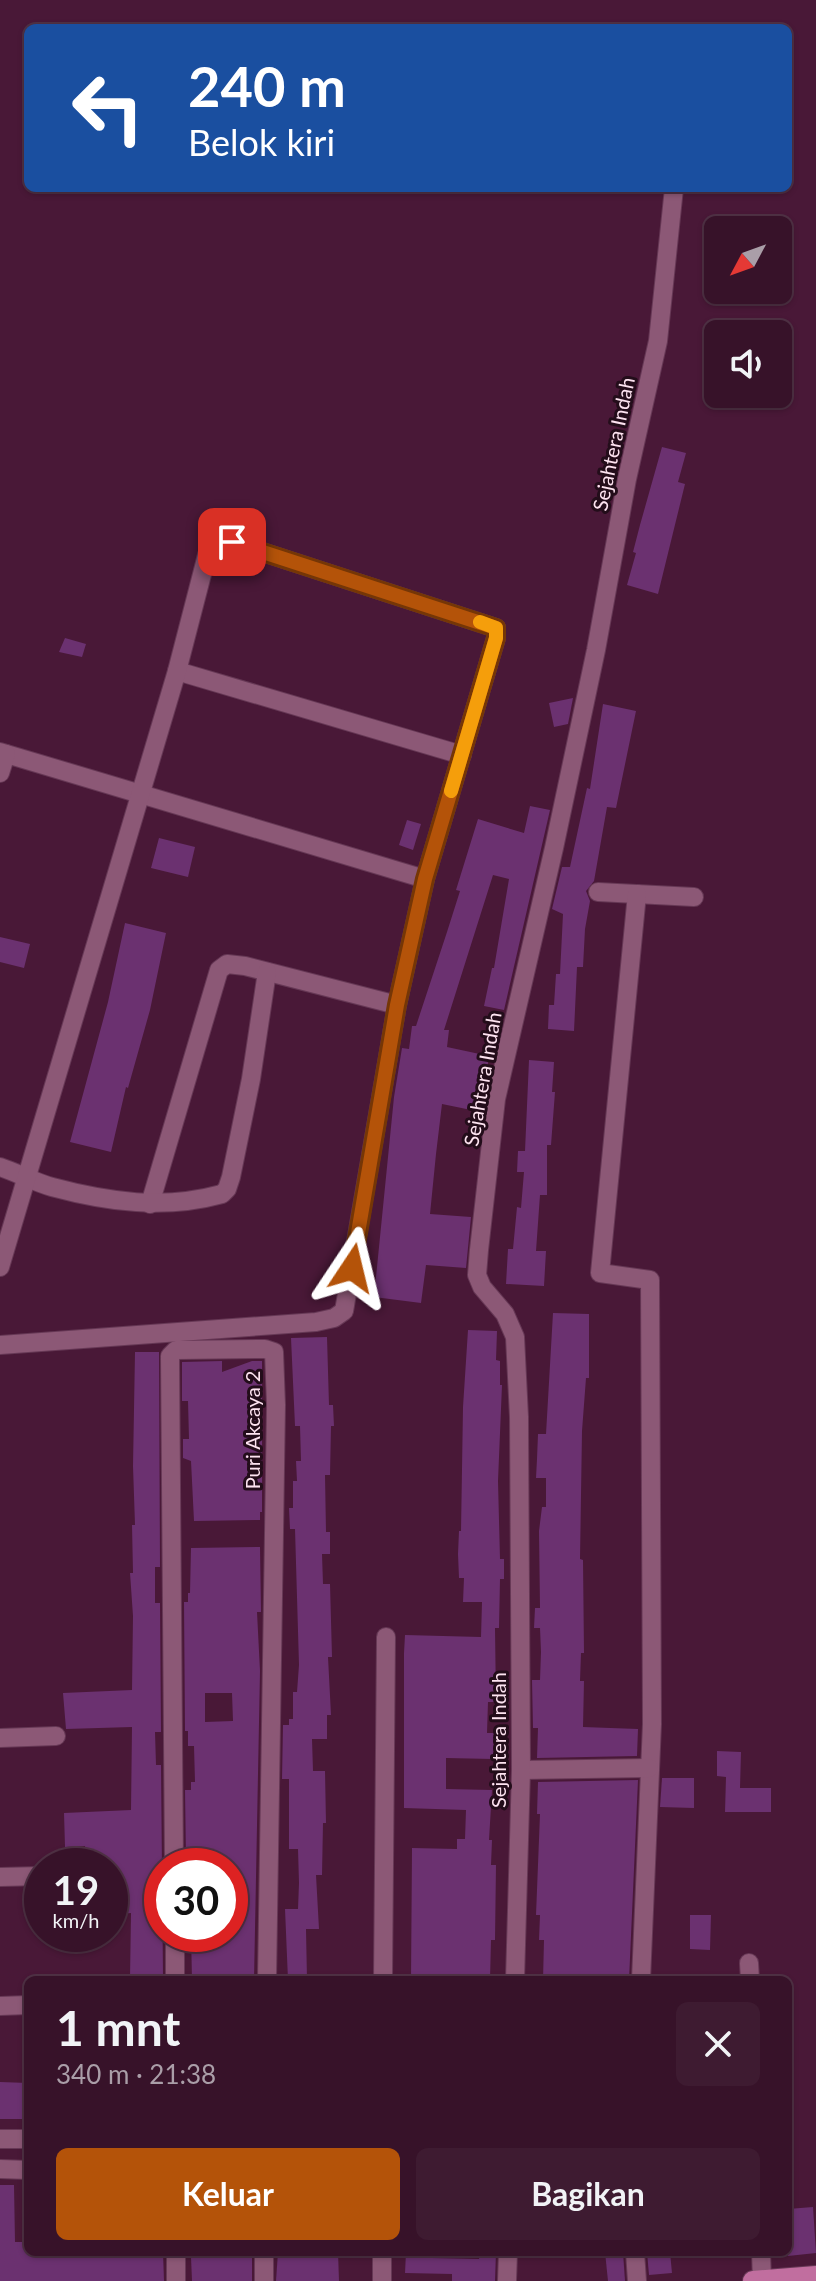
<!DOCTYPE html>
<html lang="id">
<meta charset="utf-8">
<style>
body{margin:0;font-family:Lato,sans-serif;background:#3e1b31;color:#f1f3f6;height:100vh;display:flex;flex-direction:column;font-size:30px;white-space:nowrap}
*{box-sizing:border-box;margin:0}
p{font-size:26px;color:#aa9ea8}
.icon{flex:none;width:44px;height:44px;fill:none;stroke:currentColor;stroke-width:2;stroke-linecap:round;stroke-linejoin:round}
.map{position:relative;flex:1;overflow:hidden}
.sheet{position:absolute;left:24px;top:1976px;width:768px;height:280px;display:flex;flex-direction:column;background:#371229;border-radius:12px;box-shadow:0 2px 6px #0004,0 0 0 2px #513246}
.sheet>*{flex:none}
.guide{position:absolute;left:24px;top:24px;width:768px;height:168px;border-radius:12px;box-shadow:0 2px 6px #0004,0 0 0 2px #513246;background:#1a4fa0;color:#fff;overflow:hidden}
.needle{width:52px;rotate:229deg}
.buttons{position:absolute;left:704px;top:216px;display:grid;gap:16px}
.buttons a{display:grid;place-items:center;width:88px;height:88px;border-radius:12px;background:#371229;box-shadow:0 2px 6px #0004,0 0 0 2px #513246;font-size:40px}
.speed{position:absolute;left:24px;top:1848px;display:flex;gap:16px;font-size:40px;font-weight:700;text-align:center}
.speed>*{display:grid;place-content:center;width:104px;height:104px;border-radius:50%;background:#371229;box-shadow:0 2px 6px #0004,0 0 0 2px #513246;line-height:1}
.speed small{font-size:20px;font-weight:400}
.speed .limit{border:12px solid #d22;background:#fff;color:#111}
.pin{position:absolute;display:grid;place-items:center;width:68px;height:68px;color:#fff;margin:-34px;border-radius:16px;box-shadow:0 4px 12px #0006}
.me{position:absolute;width:88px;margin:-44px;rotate:10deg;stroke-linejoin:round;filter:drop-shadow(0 0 6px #0008)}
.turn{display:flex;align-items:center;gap:28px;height:168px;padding:0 32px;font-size:36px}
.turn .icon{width:104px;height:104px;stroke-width:2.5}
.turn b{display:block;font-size:56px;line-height:68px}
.round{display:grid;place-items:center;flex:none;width:84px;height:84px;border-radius:12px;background:#3e1b31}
.overview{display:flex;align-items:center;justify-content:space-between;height:136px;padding:0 32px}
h1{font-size:48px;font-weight:700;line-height:60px}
.action{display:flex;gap:16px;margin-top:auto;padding:16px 32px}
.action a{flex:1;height:92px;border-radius:12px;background:#b45309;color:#fff;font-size:32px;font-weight:700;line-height:92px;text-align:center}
.action a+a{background:#3e1b31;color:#f1f3f6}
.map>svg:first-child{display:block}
</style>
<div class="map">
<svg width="816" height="2281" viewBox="0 0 816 2281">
<rect width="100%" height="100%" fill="#491837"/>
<g fill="#6b3170" fill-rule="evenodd">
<path d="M662 447 686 453 678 482 685 484 658 594 627 585 636 553 633 552 640 525Z"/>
<path d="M65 638 86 644 82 657 59 652Z"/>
<path d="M573 698 568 724 554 727 549 703Z"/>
<path d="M603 704 636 711 616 808 607 807 594 881 586 891 590 901 585 929 583 967H577L574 1031 548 1029 549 1005H554L556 974H560L563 914 552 909 562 867H570L587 788 590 789Z"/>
<path d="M530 806 550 810 504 1010 484 1006 492 968H494L509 879 493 875 444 1030H449L447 1047 489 1056 481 1112 442 1104 436 1154 430 1214 471 1217 466 1268 426 1265 421 1303 374 1297 394 1097 402 1048 409 1049 412 1026H416L447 932 460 891 456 890 478 819 524 833Z"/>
<path d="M407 820 421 824 413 850 399 845Z"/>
<path d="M159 838 195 847 188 877 151 868Z"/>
<path d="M125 923 166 933 150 1010 128 1088 126 1087 111 1152 70 1142 108 1002Z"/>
<path d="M0 937 30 944 24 968 0 962Z"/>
<path d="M529 1060 554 1062 552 1092H555L551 1145H547V1195H540L536 1251H546L544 1286 506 1284 508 1249H513L517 1207 521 1208 524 1172H517L518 1151H525Z"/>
<path d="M553 1313 589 1314V1378H586L582 1431 580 1559 583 1560 584 1653H581L580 1681H584L583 1727 638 1729 637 1756 537 1758 538 1728H533L532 1680H540L541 1652 540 1628H534L535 1608H540L539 1531 542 1507H546V1478H536L537 1459 538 1434H546Z"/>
<path d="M468 1330 497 1331 496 1360 500 1361V1385H502L498 1481 500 1559H504V1579H500L499 1628H495L496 1702H488L487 1733H494L493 1759 446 1758V1789L492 1790 489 1840H492L491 1865H496L495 1940H491L490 1980H411L412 1848 457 1849V1839H465L466 1810 404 1808V1653L405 1635 481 1637 482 1602H463L464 1578H459L458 1554 459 1531H461L463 1407Z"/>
<path d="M327 1337 329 1405H333L334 1426H331L330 1475H325L326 1532H330V1554H322L323 1584H330L332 1657H328L331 1715H327V1739H312L313 1771H325L326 1823H323L322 1875H316L319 1929H306L307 1980H288L285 1909H298L299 1883 298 1849H289V1779H282L283 1725H289V1719H293V1692H297L299 1665 295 1529H290L289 1508H293V1481H297L296 1461H301L300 1426H295L291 1338Z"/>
<path d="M135 1352H159L160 1567H155V1603H160L161 1732H155L156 1765H161L163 1977 130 1978 131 1913 110 1915V1866H85V1846L65 1847 64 1813 131 1810 132 1727 66 1729 63 1693 132 1690 133 1616 130 1573H133L132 1525H135L133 1466Z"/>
<path d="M222 1361V1372L252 1361H262V1512H260V1520L194 1521 191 1461 183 1458V1439H189L188 1401H182V1362Z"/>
<path d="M260 1547 261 1612H257L260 1671 254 1980H192L191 1934H230V1866H192V1859H186L185 1790H191V1782H195L194 1746H188V1731H185L184 1602H188V1593H190L191 1548ZM205 1693H232L233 1721 205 1722Z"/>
<path d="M717 1751 741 1752 740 1788H771V1812H725L726 1777 717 1776Z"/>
<path d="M662 1778H694V1808L660 1807Z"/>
<path d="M638 1780 629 1980H543L544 1940H539L540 1915H536L540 1814H537L538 1782Z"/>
<path d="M690 1915H711L710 1950 690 1949Z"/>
<path d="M0 2082 28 2083V2119H0Z"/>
<path d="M0 2185H14L15 2242H28V2252H163L164 2281H0Z"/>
<path d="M813 2207 816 2253 788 2256V2209Z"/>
<path d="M278 2252H338L339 2281H276Z"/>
<path d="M406 2252H432V2258L479 2259 480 2252H496L495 2281H452V2274L405 2273Z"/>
<path d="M605 2252H623L625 2281H608Z"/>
<path d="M647 2252H670L672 2273 649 2275Z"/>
<path d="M191 2257H252V2281H192Z"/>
</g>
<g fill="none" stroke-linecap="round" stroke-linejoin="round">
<g stroke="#663855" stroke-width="20">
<g id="street">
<path d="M177 671 462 755"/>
<path d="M0 752 425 879 397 1005 245 966 227 964 219 970 150 1204"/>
<path d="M0 773 6 754"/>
<path d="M598 892 694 897"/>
<path d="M637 894 600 1273 650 1280 652 1724 641 1980"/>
<path d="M0 1167C18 1173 34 1182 52 1187 108 1202 164 1210 222 1194L227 1189 231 1177 251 1079 267 972"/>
<path d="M0 1267 177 671 207 555 218 546 232 542 496 628V638L425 879"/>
<path d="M0 1345 316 1322 334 1318 344 1311 397 1005"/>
<path d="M0 1738 56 1736"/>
<path d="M521 1770 649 1768"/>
<path d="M174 1866 170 1356 176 1350 265 1349 274 1352 276 1405 267 1980"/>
<path d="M0 1877 42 1876"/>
<path d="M175 1934V1980"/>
<path d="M749 1963 750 1980"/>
<path d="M383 1980 386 1637"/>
<path d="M515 1980 521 1770 519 1417 515 1337 505 1314 482 1287 477 1275 479 1250 496 1099 554 848 596 650 627 479 658 341 674 188"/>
<path d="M0 2006 28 2005"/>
<path d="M0 2139H28"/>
<path d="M0 2169 28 2170"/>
<path d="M635 2252 637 2281"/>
<path d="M761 2252 762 2280"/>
<path d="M176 2281V2252"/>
<path d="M264 2281V2252"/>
<path d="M382 2281V2252"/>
<path d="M507 2281 508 2252"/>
</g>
</g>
<g stroke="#663855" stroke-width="22">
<path id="secondary" d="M753 2281 816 2276"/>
</g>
<use href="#street" stroke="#8c5876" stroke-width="18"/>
<use href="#secondary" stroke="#c16e9f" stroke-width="20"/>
</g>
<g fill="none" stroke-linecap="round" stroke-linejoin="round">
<g stroke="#753606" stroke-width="20">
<path id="route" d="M232 542 496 628V638L425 879 397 1005 352 1268"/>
</g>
<use href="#route" stroke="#b45309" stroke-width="14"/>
<path stroke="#f59e0b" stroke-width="14" d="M451 791 496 638V628L480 622"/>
</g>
<g text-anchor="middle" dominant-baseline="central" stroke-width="6" stroke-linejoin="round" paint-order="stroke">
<g font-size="20" fill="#fde3f0" stroke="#230d1a">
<text transform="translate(613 444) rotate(-78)">Sejahtera Indah</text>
<text transform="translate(482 1079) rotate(-80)">Sejahtera Indah</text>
<text transform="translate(252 1430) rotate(-90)">Puri Akcaya 2</text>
<text transform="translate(498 1740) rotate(-90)">Sejahtera Indah</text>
</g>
</g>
</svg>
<div class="buttons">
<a><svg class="needle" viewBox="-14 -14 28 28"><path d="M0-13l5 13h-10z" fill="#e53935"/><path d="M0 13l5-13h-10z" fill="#aa9ea8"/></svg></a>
<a><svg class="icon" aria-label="sound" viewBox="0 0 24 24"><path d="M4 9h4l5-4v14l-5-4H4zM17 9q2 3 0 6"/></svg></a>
</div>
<div class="speed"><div>19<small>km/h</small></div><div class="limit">30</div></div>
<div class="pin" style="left:232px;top:542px;background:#d93025"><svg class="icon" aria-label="arrive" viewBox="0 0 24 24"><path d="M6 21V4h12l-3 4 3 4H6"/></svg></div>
<svg class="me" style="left:352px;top:1268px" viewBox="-20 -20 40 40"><path d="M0-17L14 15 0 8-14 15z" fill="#b45309" stroke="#fff" stroke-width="4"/></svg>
<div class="guide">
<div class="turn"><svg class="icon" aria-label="left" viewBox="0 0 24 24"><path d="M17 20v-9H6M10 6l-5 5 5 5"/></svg><div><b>240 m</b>Belok kiri</div></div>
</div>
<section class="sheet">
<div class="overview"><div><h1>1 mnt</h1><p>340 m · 21:38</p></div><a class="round"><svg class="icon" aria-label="close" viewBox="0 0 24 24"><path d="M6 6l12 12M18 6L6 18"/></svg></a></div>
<div class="action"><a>Keluar</a><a>Bagikan</a></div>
</section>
</div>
